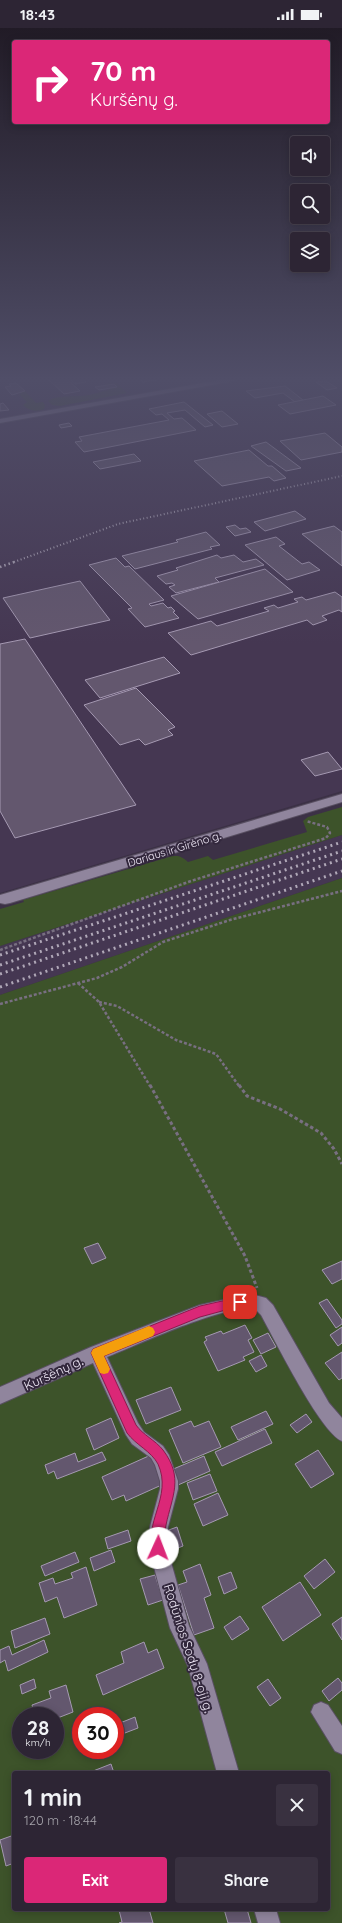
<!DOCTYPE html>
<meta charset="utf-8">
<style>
body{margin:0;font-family:Quicksand,sans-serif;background:#393140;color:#f1f3f6;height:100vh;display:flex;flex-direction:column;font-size:15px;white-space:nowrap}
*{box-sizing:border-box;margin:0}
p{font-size:13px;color:#a7a5ac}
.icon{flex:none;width:22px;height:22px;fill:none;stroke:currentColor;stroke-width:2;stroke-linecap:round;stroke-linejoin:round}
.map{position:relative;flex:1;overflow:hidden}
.details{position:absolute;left:12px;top:1743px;width:318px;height:140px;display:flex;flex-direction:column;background:#2d2534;border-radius:4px;box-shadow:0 2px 10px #0003,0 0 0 1px #48424f}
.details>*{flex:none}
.top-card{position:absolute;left:12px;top:12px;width:318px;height:84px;border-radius:4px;box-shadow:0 2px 10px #0003,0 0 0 1px #48424f;background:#db2777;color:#fff;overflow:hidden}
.tools{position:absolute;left:290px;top:108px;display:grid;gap:8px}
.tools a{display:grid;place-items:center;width:40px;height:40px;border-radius:4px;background:#2d2534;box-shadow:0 2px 10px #0003,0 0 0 1px #48424f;font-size:20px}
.speed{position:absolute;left:12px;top:1679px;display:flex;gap:8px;font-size:20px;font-weight:700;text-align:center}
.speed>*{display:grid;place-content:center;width:52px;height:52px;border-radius:50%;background:#2d2534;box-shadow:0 2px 10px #0003,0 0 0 1px #48424f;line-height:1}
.speed small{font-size:10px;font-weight:400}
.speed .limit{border:6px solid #d22;background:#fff;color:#111}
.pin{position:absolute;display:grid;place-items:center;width:34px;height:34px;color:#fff;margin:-17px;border-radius:8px;box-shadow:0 2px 6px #0006}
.me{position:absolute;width:44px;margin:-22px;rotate:2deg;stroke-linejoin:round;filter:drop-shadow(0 0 3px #0008)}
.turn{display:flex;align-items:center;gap:14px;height:84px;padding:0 12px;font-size:18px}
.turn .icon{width:52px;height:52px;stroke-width:2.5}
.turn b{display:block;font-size:28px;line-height:34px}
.round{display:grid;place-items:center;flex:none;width:42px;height:42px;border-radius:4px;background:#393140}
.headline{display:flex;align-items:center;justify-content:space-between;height:68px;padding:0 12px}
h1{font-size:24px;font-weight:700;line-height:30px}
.button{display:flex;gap:8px;margin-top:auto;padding:8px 12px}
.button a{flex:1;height:46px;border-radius:4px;background:#db2777;color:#fff;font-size:16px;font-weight:700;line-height:46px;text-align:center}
.button a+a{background:#393140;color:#f1f3f6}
.status{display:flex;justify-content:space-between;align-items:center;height:28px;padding:0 20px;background:#2d2534;direction:ltr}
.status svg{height:11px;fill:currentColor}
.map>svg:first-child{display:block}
</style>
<div class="status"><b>18:43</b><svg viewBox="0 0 49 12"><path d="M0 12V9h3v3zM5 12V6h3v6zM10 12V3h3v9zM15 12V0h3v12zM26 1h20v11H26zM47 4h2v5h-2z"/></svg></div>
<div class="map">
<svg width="342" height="1895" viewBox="0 0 342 1895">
<rect width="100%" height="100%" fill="#3c3146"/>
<g fill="#453752">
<path d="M0 351H342V763L0 865Z"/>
<path d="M342 807V850L0 967V918Z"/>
</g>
<g fill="#3d532a" fill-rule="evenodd">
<path d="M115 354 127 365 60 378 52 377 48 373C57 367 70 369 80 368 89 368 99 364 109 362L104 356Z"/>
<path d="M25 363 36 375 43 374 45 377 44 381C36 384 29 383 23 377L27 374 19 366H21L19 364Z"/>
<path d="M342 779V807L0 918V881L24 874 23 872 169 829C178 827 181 828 188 834L208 828 213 832 307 804 303 793 308 789Z"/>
<path d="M342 850V1895H0V967ZM21 1688H55V1722H21ZM81 1688H115V1722H81ZM14 1745H328V1881H14Z"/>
</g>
<g fill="#63576e" stroke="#a599b2">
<path d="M48 351H67L80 363 64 366Z"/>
<path d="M69 351H83L86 354 75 356Z"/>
<path d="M139 351H162L143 354Z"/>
<path d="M326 353 337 360 327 362 316 354Z"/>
<path d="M16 355 25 363 12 367 5 359 11 358 9 356Z"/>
<path d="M114 356 117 359 99 362 95 359Z"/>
<path d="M285 358 303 372 295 374 283 365 255 370 246 363Z"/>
<path d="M323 368 336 377 290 386 278 377Z"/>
<path d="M184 374 213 397 205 399 185 382 167 385 174 391 182 390 196 402 84 424 75 414 82 413 79 409 169 392 162 386 156 387 149 381Z"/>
<path d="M3 375 9 382 0 383V376Z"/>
<path d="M222 383 238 396 222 399 207 386Z"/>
<path d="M69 395 72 398 61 400 59 397Z"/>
<path d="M325 405 342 419V424L301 432 280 413Z"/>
<path d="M266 414 301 440 286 443 251 418Z"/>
<path d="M249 422 268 438H272L286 450 274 453 269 449 222 458 194 433Z"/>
<path d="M134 426 141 433 100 441 93 434Z"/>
<path d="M295 483 306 491 265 503 254 494Z"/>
<path d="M235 497 240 501 246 500 251 504 235 508 226 499Z"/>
<path d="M334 498 342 504V538L302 506Z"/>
<path d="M206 504 220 517 210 519 212 521 135 541 122 528 178 514 176 512Z"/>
<path d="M276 509 285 516 279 518 302 536 309 534 320 542 287 552 245 517Z"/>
<path d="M217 527 221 530 234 527 243 534 256 531 264 537 215 550 219 554 176 565 169 559 175 557 172 555 166 556 157 548 178 542 176 540Z"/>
<path d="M116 530 125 539 129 538 164 572 149 576 151 578 163 575 168 580 171 579 175 583 173 584 179 590 145 599 128 581 132 580 89 537Z"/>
<path d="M265 541 293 564 198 591 171 568Z"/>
<path d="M80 553 110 592 30 610 3 570Z"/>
<path d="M335 564 342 569V584L339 582 322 588 327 592 313 597 307 592 191 627 168 605 211 593 217 598 269 583 264 580 274 577 278 580 298 574 294 571 302 569 306 572Z"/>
<path d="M25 611 136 777 15 810 0 783V616Z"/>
<path d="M164 629 180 645 100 670 85 652Z"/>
<path d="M136 660 175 699 168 702 173 707 145 717 139 711 120 717 84 677Z"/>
<path d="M328 724 342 741 315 748 301 732Z"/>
<path d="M98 1215 106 1230 92 1236 84 1220Z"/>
<path d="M342 1233V1251L332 1256 322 1242Z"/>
<path d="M327 1271 342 1292V1296L336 1300 319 1275Z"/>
<path d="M245 1297 252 1310 248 1312 254 1324 243 1329 245 1332 218 1343 204 1314 207 1312 205 1309 221 1303 223 1306Z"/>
<path d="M342 1299V1315L338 1318 330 1307Z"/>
<path d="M268 1305 276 1319 261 1326 253 1312Z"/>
<path d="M342 1324V1350L339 1352 325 1335Z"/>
<path d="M261 1327 267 1338 256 1344 249 1333Z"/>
<path d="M171 1359 181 1382 146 1396 136 1372Z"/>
<path d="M266 1383 273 1396 238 1412 231 1399Z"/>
<path d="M306 1386 312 1394 297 1405 290 1397Z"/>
<path d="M111 1390 119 1410 94 1422 86 1401Z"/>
<path d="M191 1393 194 1399 209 1393 221 1419 183 1435 169 1402Z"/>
<path d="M265 1401 272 1415 222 1438 215 1424Z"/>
<path d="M318 1422 334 1446 311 1460 295 1436Z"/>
<path d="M102 1424 106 1432 57 1451 54 1443 48 1446 45 1437 75 1425 78 1434Z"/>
<path d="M153 1426 166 1455 126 1473 124 1467 112 1472 102 1449Z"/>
<path d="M204 1428 210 1443 178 1457 171 1442Z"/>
<path d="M210 1446 217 1463 193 1472 187 1455Z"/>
<path d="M218 1465 228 1487 203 1498 194 1476Z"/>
<path d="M177 1499 183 1518 173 1522 166 1503Z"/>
<path d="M128 1502 131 1513 108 1521 105 1510Z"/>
<path d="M111 1522 115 1534 94 1543 90 1530Z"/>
<path d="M75 1524 79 1534 45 1548 41 1538Z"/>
<path d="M325 1531 335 1544 314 1561 304 1548Z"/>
<path d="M200 1536 211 1567 204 1570 214 1600 194 1607 178 1557 187 1554 183 1543Z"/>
<path d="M86 1539 97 1577 64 1590 57 1569 45 1574 39 1555 53 1550 55 1556 73 1550 71 1545Z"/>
<path d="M231 1544 237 1560 224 1566 218 1549Z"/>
<path d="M155 1547 163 1572 148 1577 140 1551Z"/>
<path d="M300 1554 321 1587 283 1613 262 1579Z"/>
<path d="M240 1588 249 1601 232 1612 224 1599Z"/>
<path d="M342 1589V1612L332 1596Z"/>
<path d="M45 1590 50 1606 15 1620 11 1603Z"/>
<path d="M44 1612 48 1624 8 1643 5 1632 0 1635V1622L9 1618 12 1627Z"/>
<path d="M144 1614 148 1625 157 1621 164 1640 103 1667 96 1647 124 1635 121 1624Z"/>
<path d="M338 1650 342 1655V1662L329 1673 322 1663Z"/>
<path d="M34 1651 36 1660 22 1666 20 1657Z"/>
<path d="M268 1651 281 1670 270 1678 257 1659Z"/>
<path d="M66 1657 73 1684 55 1691V1688H35L32 1677 51 1670 49 1663Z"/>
<path d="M135 1689 138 1700 117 1708 115 1697Z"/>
<path d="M111 1736 114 1745H88Z"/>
<path d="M14 1807V1835L6 1838 0 1812Z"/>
<path d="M122 1881H149L153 1895H119L122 1894 119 1882Z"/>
<path d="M224 1881H247L251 1895H228Z"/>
</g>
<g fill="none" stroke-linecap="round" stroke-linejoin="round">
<g stroke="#584f61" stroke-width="2">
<g id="minor">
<path d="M225 351H237L234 353 0 395V391Z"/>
<path d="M251 1266 266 1270 273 1277 329 1375 342 1390V1413C320 1404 275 1312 261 1287L255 1281C227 1275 137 1317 107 1329L138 1395 144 1404 163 1418 169 1427 178 1453V1461L168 1499 167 1520 189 1598 207 1636 239 1745H217L188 1638 170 1600 149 1520 150 1499 160 1461V1453L155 1437 151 1430 132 1416 126 1407 93 1335 0 1376V1359L91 1319 200 1277Z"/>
<path d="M321 1674 328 1677 342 1698V1726L335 1723 311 1684 314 1677Z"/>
<path d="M254 1881H276L280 1895H258Z"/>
</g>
</g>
<g stroke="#584f61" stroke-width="2">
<path id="tertiary" d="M342 766V774L10 875 5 876 0 875V867Z"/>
</g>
<g stroke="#786f81" stroke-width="2.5" stroke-dasharray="3 2" stroke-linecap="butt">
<path d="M0 922 191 853 326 810 330 805 327 799 306 793"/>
<path d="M78 955 99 974 150 1058"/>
<path d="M99 974 117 978 176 1012 216 1026 239 1058"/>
<path d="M0 976 97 950 122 939 163 914 230 892 342 863"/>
</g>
<g stroke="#786f81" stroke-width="3" stroke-dasharray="3.5 2.5" stroke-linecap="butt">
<path d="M150 1057 245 1228 257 1260"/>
<path d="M239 1057 247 1068 280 1081 321 1105 334 1121 342 1136"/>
</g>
<use href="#minor" fill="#90859d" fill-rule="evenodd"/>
<use href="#tertiary" fill="#90859d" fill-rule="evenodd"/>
<path stroke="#b0a8b8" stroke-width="2" stroke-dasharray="1 2.5" stroke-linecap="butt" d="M14 534 118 496 342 448"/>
<path stroke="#b0a8b8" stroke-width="2.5" stroke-dasharray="1.5 3" stroke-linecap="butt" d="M0 539 17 533"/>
<g stroke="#b0a8b8" stroke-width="3" stroke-dasharray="2 4" stroke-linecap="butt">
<path d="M0 927 342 814"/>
<path d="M0 937 342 823"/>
<path d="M0 946 342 831"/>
<path d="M0 959 342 843"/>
</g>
</g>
<linearGradient id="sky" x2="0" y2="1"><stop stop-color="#211b26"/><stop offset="0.57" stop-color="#504e68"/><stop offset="1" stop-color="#504e68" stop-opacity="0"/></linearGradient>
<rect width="342" height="616" fill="url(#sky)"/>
<path fill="#db2777" stroke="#8e194d" d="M240 1269 244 1270 246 1274 244 1277 200 1289 104 1328 136 1397C143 1407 155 1412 163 1422 184 1450 172 1468 166 1497 164 1506 167 1516 163 1524L158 1526 154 1524C142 1496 173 1469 158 1436 151 1423 136 1417 127 1405L91 1325 93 1321 200 1278Z"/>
<path fill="#f59e0b" d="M149 1298 153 1300 155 1304 153 1308 104 1328 110 1341 108 1345 104 1346 100 1345 91 1325 93 1321Z"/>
<g text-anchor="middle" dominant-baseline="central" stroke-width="4" stroke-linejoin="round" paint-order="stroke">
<g font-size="11" fill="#efe8f6" stroke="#32273c">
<text transform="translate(174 821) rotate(-17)">Dariaus ir Girėno g.</text>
</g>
<g font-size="13" fill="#efe8f6" stroke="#32273c">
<text transform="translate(53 1345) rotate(-25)">Kuršėnų g.</text>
<text transform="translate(189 1620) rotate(72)">Rodūnios Sodų 8-oji g.</text>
</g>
</g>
</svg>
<div class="tools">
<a><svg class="icon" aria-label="sound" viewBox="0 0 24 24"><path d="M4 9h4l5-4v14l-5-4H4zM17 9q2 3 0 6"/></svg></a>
<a><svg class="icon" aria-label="search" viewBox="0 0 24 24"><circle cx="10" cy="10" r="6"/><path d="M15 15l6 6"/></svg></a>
<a><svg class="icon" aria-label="layers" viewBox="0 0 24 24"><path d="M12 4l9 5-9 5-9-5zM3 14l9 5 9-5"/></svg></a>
</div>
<div class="speed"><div>28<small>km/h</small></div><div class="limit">30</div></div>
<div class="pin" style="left:240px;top:1274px;background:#d93025"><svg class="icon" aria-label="arrive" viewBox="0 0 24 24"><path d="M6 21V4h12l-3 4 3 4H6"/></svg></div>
<svg class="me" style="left:158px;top:1520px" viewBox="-20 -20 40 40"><circle r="19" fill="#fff"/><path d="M0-13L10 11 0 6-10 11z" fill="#db2777"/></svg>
<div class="top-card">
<div class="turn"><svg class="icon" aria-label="right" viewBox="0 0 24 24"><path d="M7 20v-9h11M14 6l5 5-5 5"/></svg><div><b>70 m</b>Kuršėnų g.</div></div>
</div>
<section class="details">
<div class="headline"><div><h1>1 min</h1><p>120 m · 18:44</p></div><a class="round"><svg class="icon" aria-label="close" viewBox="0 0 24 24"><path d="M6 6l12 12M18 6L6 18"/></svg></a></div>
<div class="button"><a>Exit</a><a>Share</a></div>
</section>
</div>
